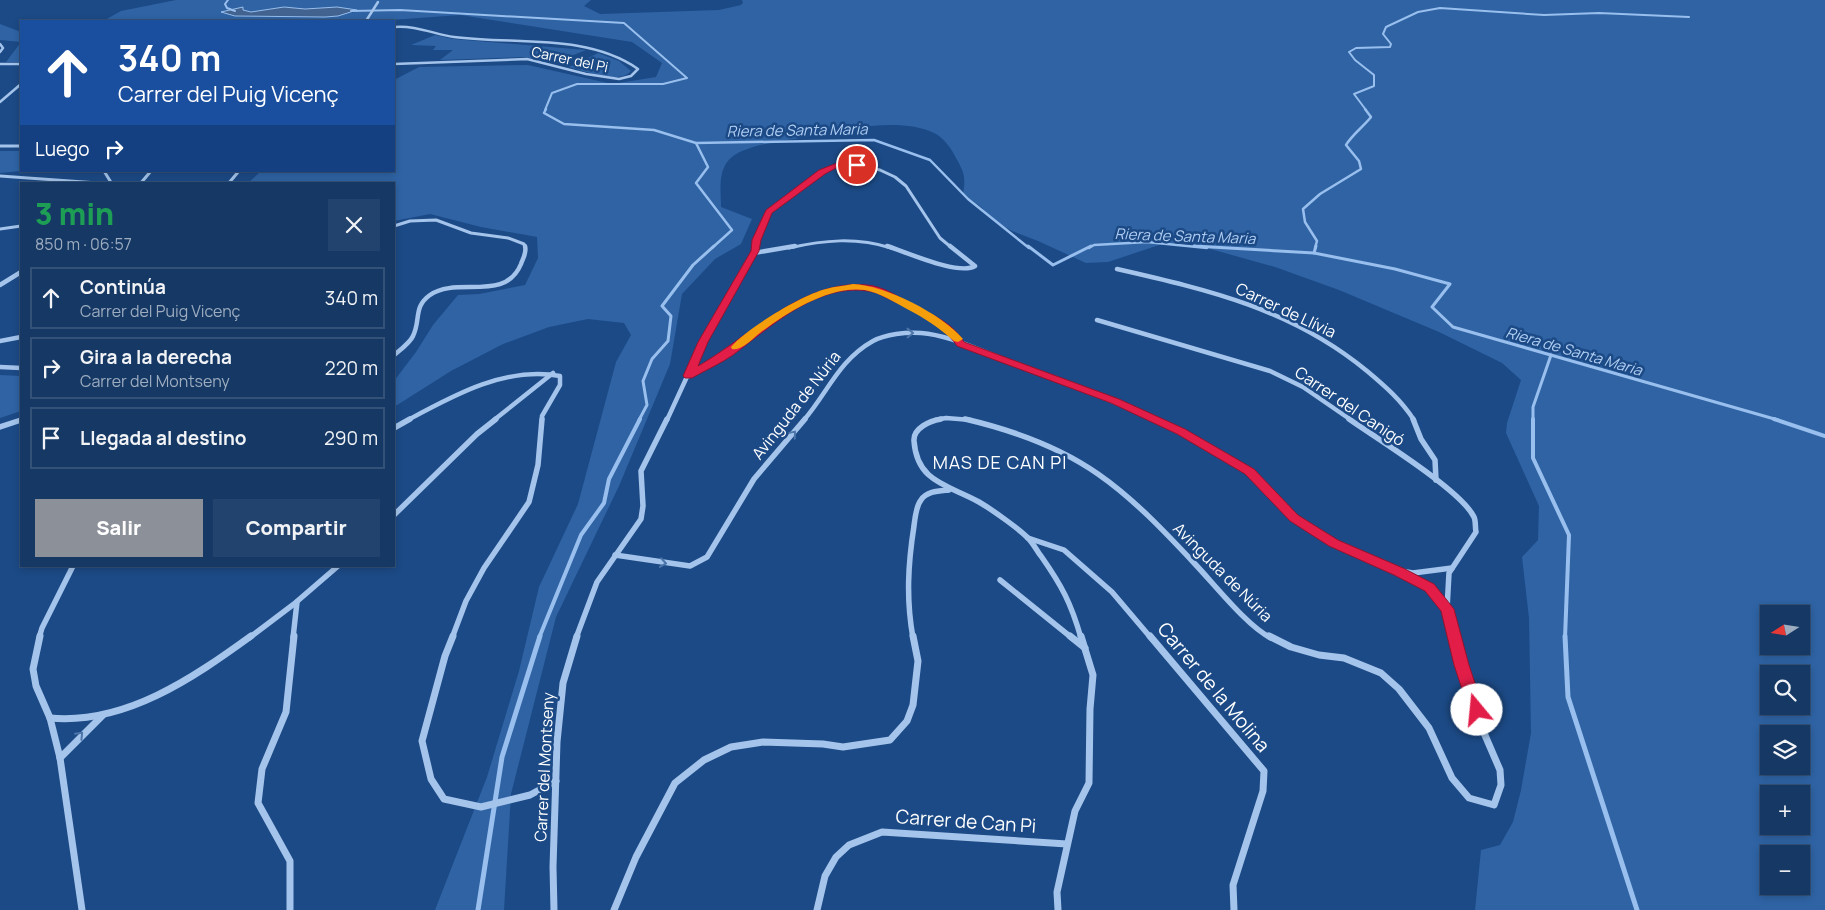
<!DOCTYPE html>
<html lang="es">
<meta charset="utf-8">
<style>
body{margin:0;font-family:Manrope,sans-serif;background:#22436d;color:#f1f3f6;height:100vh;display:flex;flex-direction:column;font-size:19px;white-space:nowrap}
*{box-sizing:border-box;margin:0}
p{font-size:16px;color:#9dacbf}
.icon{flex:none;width:28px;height:28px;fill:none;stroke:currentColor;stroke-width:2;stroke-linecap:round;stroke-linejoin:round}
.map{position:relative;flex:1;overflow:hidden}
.sheet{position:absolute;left:20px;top:182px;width:375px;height:385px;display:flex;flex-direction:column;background:#153864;border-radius:0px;box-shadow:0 2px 8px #0003,0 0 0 1px #345278}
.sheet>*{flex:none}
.banner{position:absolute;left:20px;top:20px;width:375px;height:152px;border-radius:0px;box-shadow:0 2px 8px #0003,0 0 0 1px #345278;background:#1a4fa0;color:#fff;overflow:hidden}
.needle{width:32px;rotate:258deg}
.tools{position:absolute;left:1760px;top:605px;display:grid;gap:10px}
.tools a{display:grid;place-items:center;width:50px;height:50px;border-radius:0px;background:#153864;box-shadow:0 2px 8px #0003,0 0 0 1px #345278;font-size:25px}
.pin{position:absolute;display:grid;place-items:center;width:42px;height:42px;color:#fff;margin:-21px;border:2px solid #fff;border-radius:50%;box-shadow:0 1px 5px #0007}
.me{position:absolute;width:55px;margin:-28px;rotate:343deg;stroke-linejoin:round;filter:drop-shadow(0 0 4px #0008)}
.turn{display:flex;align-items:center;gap:18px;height:105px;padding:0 15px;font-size:22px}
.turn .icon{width:65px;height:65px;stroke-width:2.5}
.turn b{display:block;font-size:35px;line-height:42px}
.then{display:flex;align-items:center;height:48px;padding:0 15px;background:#0003;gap:10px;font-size:19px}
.round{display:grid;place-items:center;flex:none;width:52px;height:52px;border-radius:0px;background:#22436d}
.summary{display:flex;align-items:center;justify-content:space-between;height:85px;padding:0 15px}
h1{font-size:30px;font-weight:800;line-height:38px;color:#1e9e55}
.button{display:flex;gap:10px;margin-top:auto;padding:10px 15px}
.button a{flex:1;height:58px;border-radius:0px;background:#8c9099;color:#fff;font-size:20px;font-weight:800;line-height:58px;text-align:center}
.button a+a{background:#22436d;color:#f1f3f6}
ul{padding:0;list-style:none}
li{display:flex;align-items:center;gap:15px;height:62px;margin:0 10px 8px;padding:0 5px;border:2px solid #345278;border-radius:0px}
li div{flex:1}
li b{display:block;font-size:19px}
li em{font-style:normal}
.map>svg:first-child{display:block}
</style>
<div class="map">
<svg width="1825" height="910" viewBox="0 0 1825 910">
<rect width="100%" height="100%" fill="#1c4a86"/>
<g fill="#2f63a4" fill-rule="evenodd">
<path d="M176 0H591L584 6 600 14 719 10 741 5 743 3 742 0H1825V910H1475L1481 850 1500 845 1513 822 1521 790 1531 733 1529 618 1522 557 1538 540 1539 506 1506 433 1507 423 1521 380 1502 363 1439 332 1339 290 1275 267 1189 243 1162 244 1108 262 1086 263 1038 241 1012 231 993 220 981 207 963 194C966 177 964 172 956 158 951 148 944 138 934 133 900 116 841 130 805 137 785 141 748 144 732 157 717 169 721 190 721 207L752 219 741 244 715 259 682 294 670 364 619 486 556 617 511 794 504 910H435L487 777 519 671 539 587 578 504 616 362 631 335 624 323 588 319 549 327 503 344 451 371 394 407V381L416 352 433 325 458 295 479 294 525 285 538 258 537 237 481 227 430 214 394 221V184H247L261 171H394V80L419 67 528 65 612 84 656 77 662 63 632 42 460 15 377 21H103L121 11ZM243 7V10L251 12 284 7 305 9 337 7 356 10 355 12 325 17 235 16 223 12ZM1769 614H1801V646H1769ZM1769 674H1801V706H1769ZM1769 734H1801V766H1769ZM1769 794H1801V826H1769ZM1769 854H1801V886H1769Z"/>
<path d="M0 24 21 32V62H6L21 42 0 40Z"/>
<path d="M435 35 453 39 586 50 556 62 524 57 440 60 453 50H433L436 46 411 45Z"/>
<path d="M598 53 619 61 631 71C619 85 585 71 569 67 577 63 583 68 591 65L580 62Z"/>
<path d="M0 151H21V171L0 173Z"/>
<path d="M0 375 21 376V411L0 418Z"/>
</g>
<path fill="#426390" stroke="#98bfed" d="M243 7V10L251 12 284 7 305 9 337 7 357 10 338 16 325 17 235 16 221 12Z"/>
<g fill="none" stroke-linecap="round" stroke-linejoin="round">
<g stroke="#98bfed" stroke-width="2">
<path d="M228 0 225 4 227 8 235 11"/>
<path d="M351 11 400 10 624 23 687 78 663 84H577L552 93 545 110"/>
<path d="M1366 110 1354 94 1374 86V75L1355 60 1349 52 1356 48 1390 47 1391 44 1383 34 1386 27 1418 12 1440 8 1544 15 1599 13 1689 17"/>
</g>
<g stroke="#98bfed" stroke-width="2.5">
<path d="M546 109 544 113 564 124 654 130 696 143 874 140 930 160 968 199 1029 248"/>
<path d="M696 143 708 167 696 183 732 230 712 248"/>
<path d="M1089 248 1094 245 1147 242 1207 248"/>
<path d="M1315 248 1317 241 1305 222 1303 209 1320 194 1361 169 1359 161 1346 145C1352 135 1363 127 1371 117L1365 109"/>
</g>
<g stroke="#98bfed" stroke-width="3">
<path d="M1028 246 1053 265 1091 246"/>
<path d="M1194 246 1314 253 1395 269 1450 284 1432 307 1453 327 1778 420"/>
<path d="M1314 253 1316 246"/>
<path d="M639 420 647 405 643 381 652 359 668 341 671 316 662 306 693 265 714 246"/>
<path d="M1533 420V407L1551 355"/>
</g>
<g stroke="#98bfed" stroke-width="4">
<path d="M1533 419V458L1569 535 1565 638"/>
<path d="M1774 419 1825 436"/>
<path d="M539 638 581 535 604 503 609 479 640 419"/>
</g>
<g stroke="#98bfed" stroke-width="5">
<path d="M1565 636 1568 697 1637 910"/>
<path d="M478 910 502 757 540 636"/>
</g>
<g stroke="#a4c4eb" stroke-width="2.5">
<path d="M366 21 378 2"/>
<path d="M394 27C415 25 434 34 454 37 515 45 586 33 638 69L631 76 619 79 586 74 527 59 394 64"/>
<path d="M0 44 3 48 0 52"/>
<path d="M0 64H21"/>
<path d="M0 102 21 84"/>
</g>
<g stroke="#a4c4eb" stroke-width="3">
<path d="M0 146H21"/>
<path d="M104 171 112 184"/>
<path d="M0 176 112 184"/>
<path d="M140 184 151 171"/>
<path d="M228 184 239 171"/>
<path d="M394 226 410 221 436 220 471 233 508 238 524 244 525 248"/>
<path d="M0 229 21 226"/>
<path d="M756 248 769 212 822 172 837 165 849 164 880 170 895 177 906 186 940 238 952 248"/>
<path d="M789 248C824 240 856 237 891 248"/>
</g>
<g stroke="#a4c4eb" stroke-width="4.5">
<path d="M887 246C906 252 959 276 975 266L950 246"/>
<path d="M754 253 795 246"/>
<path d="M1117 269C1209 290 1292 309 1367 371 1385 386 1401 400 1414 420"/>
<path d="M0 285 21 272"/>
<path d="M1097 320 1270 371 1303 387 1351 420"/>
<path d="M0 341 21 337"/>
<path d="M394 355C400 350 410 343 413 336 421 320 413 307 430 295 457 276 505 303 521 264 523 258 527 253 525 246"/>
<path d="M0 367 21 368"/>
<path d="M689 376C741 347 807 277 870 289 885 291 898 300 911 308 930 318 948 325 960 343"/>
<path d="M408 420C454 395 506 366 560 376V385L542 416V420"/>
<path d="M494 420 553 373"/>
<path d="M667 420 703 342 755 251 756 246"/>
<path d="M804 420C828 392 839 360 873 341 886 334 906 332 921 333 948 335 976 349 1001 358 1053 378 1106 397 1156 420"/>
<path d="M935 420 946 418 971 420"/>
</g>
<g stroke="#a4c4eb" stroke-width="5.5">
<path d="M941 419C930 421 913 428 914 441 917 483 949 485 979 502 991 509 1018 528 1028 538 1033 543 1037 551 1041 556 1062 586 1071 603 1081 638"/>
<path d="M965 419C1012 430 1058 446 1098 474 1134 499 1165 532 1195 564 1215 585 1247 626 1271 638"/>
<path d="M1154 419 1181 432 1250 472 1294 518 1334 543 1398 571 1429 588 1447 609 1454 638"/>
<path d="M1349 419C1376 438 1461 490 1474 517 1476 521 1475 528 1476 532L1449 573 1447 609"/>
<path d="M1413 419 1421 439 1435 460 1436 480"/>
<path d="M0 427 21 420"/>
<path d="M394 428 410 419"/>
<path d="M394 515 477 434 496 419"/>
<path d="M1028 538 1064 550 1112 592 1151 638"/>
<path d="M615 555 690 566 707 557 754 479 805 419"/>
<path d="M1401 571 1413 573 1452 568"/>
<path d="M1000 580 1072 638"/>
<path d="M39 638 42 628 73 566"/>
<path d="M249 638 294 604 338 566"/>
<path d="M293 638 297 602"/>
<path d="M452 638 466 601 484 568 529 502 538 465 542 419"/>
<path d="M576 638 597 582 641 519 643 506 641 471 667 419"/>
<path d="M913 638C906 599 908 564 914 526 915 518 916 506 921 500 927 491 939 491 949 490"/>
</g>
<g stroke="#a4c4eb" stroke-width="7">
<path d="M40 636 33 669 36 686 50 718 60 758 82 910"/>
<path d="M453 636 445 656 422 741 431 779 444 799 481 807 530 795 556 781"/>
<path d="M1070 636 1085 648"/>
<path d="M1150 636 1264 771 1263 791 1233 885 1234 910"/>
<path d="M1269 636 1291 647 1319 655 1344 658 1381 673 1399 689 1429 728 1452 778 1469 798 1494 805 1501 785 1500 770 1481 726 1454 636"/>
<path d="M50 718C125 725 193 678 251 636"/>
<path d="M60 758 103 715"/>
<path d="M290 910V861L258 803 262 769 286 712 294 636"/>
<path d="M554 910 553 867 557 742 563 683 577 636"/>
<path d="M614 910 636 857 675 783 704 760 731 747 763 742 823 744 843 747 890 740 907 721 913 705 918 661 913 636"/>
<path d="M817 910 825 876 836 857 849 845 882 832 1067 844"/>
<path d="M1058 910 1057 892 1075 811 1089 783 1090 709 1093 675 1081 636"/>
</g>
</g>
<defs><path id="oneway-chevron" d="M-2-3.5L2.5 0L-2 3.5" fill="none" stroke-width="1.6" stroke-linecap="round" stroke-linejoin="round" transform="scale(1.25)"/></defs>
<g stroke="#4c75a9">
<use href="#oneway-chevron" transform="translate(910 333) rotate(-1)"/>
<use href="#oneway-chevron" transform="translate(793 434) rotate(-50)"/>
<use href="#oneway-chevron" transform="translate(663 563) rotate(8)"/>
<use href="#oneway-chevron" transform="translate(80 735) rotate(-46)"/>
</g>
<path fill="#e11d48" stroke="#92132f" d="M857 162 861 165 860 166 838 167 825 174 772 213 761 240 759 251 708 342 698 366C749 337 803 279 867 285 883 286 898 297 912 304 931 314 953 323 964 342L1119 399 1185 429 1254 469 1298 515 1338 540 1403 568 1434 584 1454 609 1469 665 1484 710 1482 714 1477 716 1472 714 1469 710 1454 665 1441 611 1425 591 1394 575 1329 546 1290 521 1245 474 1177 434 1111 403 957 346C940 320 904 307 877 293 822 278 773 325 733 355 720 364 706 370 692 378H685L683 376 698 342 751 251 752 240 766 210 819 170 837 163Z"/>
<path fill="#f59e0b" d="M853 284C885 285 942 314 963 339L958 342 954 341C939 328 925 318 907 309 894 302 880 293 865 290 830 285 788 312 761 332 753 338 742 351 732 349L731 347C747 328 802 295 826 289 835 286 844 286 853 284Z"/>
<g text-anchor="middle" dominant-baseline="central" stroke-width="5" stroke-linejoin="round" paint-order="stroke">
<g font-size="14" fill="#fff" stroke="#1c4a86">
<text transform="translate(570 59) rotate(12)">Carrer del Pi</text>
</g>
<g font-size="15" font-style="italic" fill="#b0cef3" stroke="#1c4a86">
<text transform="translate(797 130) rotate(-1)">Riera de Santa Maria</text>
<text transform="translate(1185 236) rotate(2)">Riera de Santa Maria</text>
<text transform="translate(1574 351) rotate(16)">Riera de Santa Maria</text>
</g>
<g font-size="16" fill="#fff" stroke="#1c4a86">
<text transform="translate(1286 310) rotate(25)">Carrer de Llívia</text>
<text transform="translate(796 405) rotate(-52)">Avinguda de Núria</text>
<text transform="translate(1350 406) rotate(34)">Carrer del Canigó</text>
<text transform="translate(1223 572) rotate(45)">Avinguda de Núria</text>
<text transform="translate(544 767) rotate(-87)">Carrer del Montseny</text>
</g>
<g font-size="18" letter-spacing="1" fill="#fff" stroke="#1c4a86">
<text x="1000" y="462">MAS DE CAN PI</text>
</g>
<g font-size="19" fill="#fff" stroke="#1c4a86">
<text transform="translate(1214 687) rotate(50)">Carrer de la Molina</text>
<text transform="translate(966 821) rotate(4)">Carrer de Can Pi</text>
</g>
</g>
</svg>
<div class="tools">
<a><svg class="needle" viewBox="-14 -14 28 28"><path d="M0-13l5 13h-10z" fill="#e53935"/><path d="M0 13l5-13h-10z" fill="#9dacbf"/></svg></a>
<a><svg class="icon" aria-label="search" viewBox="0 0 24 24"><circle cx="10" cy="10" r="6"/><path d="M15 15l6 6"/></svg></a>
<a><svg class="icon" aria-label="layers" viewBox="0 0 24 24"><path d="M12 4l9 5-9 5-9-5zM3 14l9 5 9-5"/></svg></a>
<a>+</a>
<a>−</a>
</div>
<div class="pin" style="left:857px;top:165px;background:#d93025"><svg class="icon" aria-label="arrive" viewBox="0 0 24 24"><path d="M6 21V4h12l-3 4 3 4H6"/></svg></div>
<svg class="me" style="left:1477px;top:710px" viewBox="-20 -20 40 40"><circle r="19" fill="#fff"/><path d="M0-13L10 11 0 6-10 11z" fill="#e11d48"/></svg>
<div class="banner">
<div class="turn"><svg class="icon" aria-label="ahead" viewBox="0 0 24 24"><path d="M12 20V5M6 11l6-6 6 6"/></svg><div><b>340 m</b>Carrer del Puig Vicenç</div></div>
<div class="then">Luego<svg class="icon" aria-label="right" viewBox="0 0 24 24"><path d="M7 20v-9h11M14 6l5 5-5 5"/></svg></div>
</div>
<section class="sheet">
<div class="summary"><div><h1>3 min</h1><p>850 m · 06:57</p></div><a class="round"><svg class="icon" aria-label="close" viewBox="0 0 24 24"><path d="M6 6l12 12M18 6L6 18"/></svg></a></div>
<ul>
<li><svg class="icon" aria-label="ahead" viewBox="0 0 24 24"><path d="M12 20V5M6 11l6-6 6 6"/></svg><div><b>Continúa</b><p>Carrer del Puig Vicenç</p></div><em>340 m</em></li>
<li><svg class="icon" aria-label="right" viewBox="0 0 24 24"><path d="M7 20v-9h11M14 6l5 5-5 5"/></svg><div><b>Gira a la derecha</b><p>Carrer del Montseny</p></div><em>220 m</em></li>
<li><svg class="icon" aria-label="arrive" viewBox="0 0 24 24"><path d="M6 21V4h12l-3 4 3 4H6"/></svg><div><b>Llegada al destino</b></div><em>290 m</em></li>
</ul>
<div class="button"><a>Salir</a><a>Compartir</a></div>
</section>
</div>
